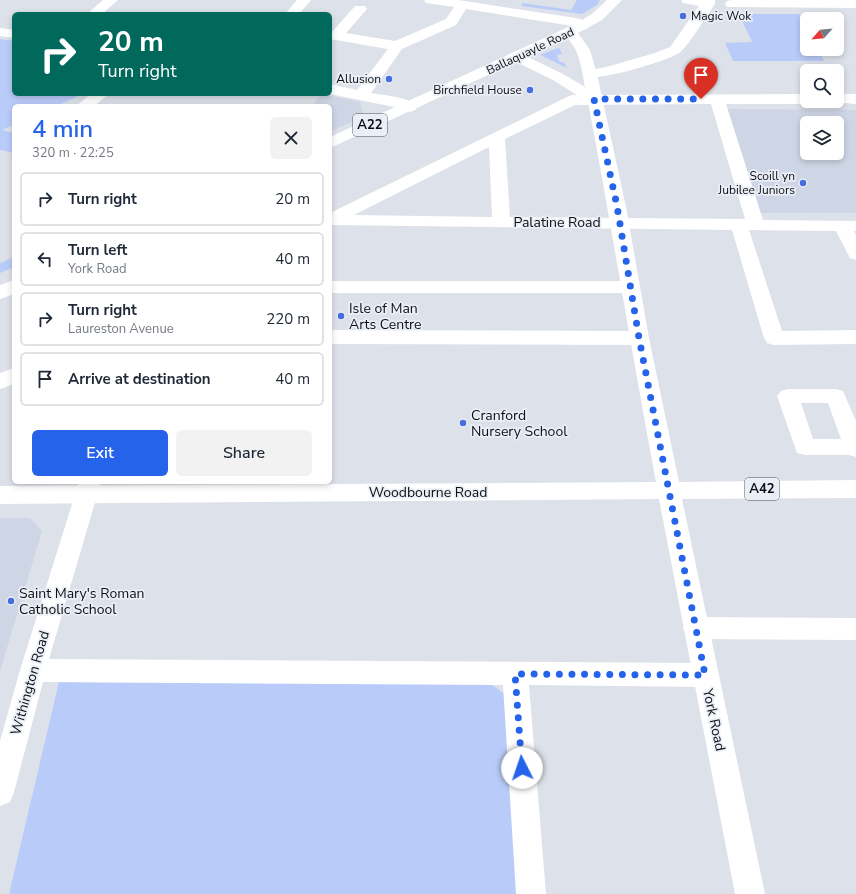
<!DOCTYPE html>
<meta charset="utf-8">
<style>
body{margin:0;font-family:"Nunito Sans",sans-serif;background:#f2f2f3;color:#1f2937;height:100vh;display:flex;flex-direction:column;font-size:15px;white-space:nowrap}
*{box-sizing:border-box;margin:0}
p{font-size:13px;color:#747a83}
.icon{flex:none;width:22px;height:22px;fill:none;stroke:currentColor;stroke-width:2;stroke-linecap:round;stroke-linejoin:round}
.map{position:relative;flex:1;overflow:hidden}
.drawer{position:absolute;left:12px;top:104px;width:320px;height:380px;display:flex;flex-direction:column;background:#fff;border-radius:6px;box-shadow:0 2px 6px #0003}
.drawer>*{flex:none}
.hud{position:absolute;left:12px;top:12px;width:320px;height:84px;border-radius:6px;box-shadow:0 2px 6px #0003;background:#00695c;color:#fff;overflow:hidden}
.needle{width:26px;rotate:243deg}
.fabs{position:absolute;left:800px;top:12px;display:grid;gap:8px}
.fabs a{display:grid;place-items:center;width:44px;height:44px;border-radius:6px;background:#fff;box-shadow:0 2px 6px #0003;font-size:20px}
.pin{position:absolute;display:grid;place-items:center;width:34px;height:34px;color:#fff;margin:-41px -17px;border-radius:50% 50% 50% 0;rotate:-45deg;box-shadow:0 0 4px #0007}
.pin .icon{rotate:45deg}
.me{position:absolute;width:44px;margin:-22px;rotate:356deg;stroke-linejoin:round;filter:drop-shadow(0 0 3px #0008)}
.turn{display:flex;align-items:center;gap:14px;height:84px;padding:0 20px;font-size:18px}
.turn .icon{width:52px;height:52px;stroke-width:2.5}
.turn b{display:block;font-size:28px;line-height:34px}
.round{display:grid;place-items:center;flex:none;width:42px;height:42px;border-radius:6px;background:#f2f2f3}
.head{display:flex;align-items:center;justify-content:space-between;height:68px;padding:0 20px}
h1{font-size:24px;font-weight:600;line-height:30px;color:#2563eb}
.cta{display:flex;gap:8px;margin-top:auto;padding:8px 20px}
.cta a{flex:1;height:46px;border-radius:6px;background:#2563eb;color:#fff;font-size:16px;font-weight:600;line-height:46px;text-align:center}
.cta a+a{background:#f2f2f3;color:#1f2937}
ul{padding:0;list-style:none}
li{display:flex;align-items:center;gap:12px;height:54px;margin:0 8px 6px;padding:0 12px;border:2px solid #e0e1e3;border-radius:6px}
li div{flex:1}
li b{display:block;font-size:15px}
li em{font-style:normal}
.map>svg:first-child{display:block}
</style>
<div class="map">
<svg width="856" height="894" viewBox="0 0 856 894">
<rect width="100%" height="100%" fill="#dde1e9"/>
<g fill="#ced5e5" fill-rule="evenodd">
<path d="M321 94 360 102 363 116 330 132V106H312Z"/>
<path d="M724 109 856 110V213H759ZM807 123H837V153H807Z"/>
<path d="M0 518H30L42 531 0 671Z"/>
</g>
<g fill="#b9ccf9">
<path d="M577 0H600L597 5 582 14 522 6V3L571 10Z"/>
<path d="M739 14H799L807 29V49H818L824 61H733L725 43 752 42Z"/>
<path d="M0 39 14 41V94H83L56 106H14V125L2 130 14 133V153L0 150Z"/>
<path d="M558 48 560 49 562 54 557 55 559 61 564 63 567 68 540 55Z"/>
<path d="M14 257V267L0 273V263Z"/>
<path d="M59 682 491 684 507 696 517 894H9Z"/>
</g>
<g fill="none" stroke-linecap="round" stroke-linejoin="round">
<g fill="#fff" fill-rule="evenodd">
<path d="M103 0H118L102 14H87Z"/>
<path d="M297 0H311L299 14H285Z"/>
<path d="M424 0H458L576 18 581 19 589 26 587 29 582 30 572 26 466 9 456 25 402 49 371 93C382 95 411 97 418 107L415 110 410 112 399 108 330 94V84L357 90 388 49 330 39V31H333L355 6H365L367 9 346 33 395 41 446 19 454 7 426 3Z"/>
<path d="M681 0H715V4C708 14 687 48 679 53 666 62 598 81 585 77L583 74 585 71 606 67 655 53 670 47 699 6 683 3Z"/>
<path d="M732 0H856V8L727 7 725 4 727 1Z"/>
<path d="M0 28 14 30V38L0 36Z"/>
<path d="M91 94H109L94 106H76Z"/>
<path d="M807 94V101H813L812 102 807 104H726L763 220 856 221V231H854L856 235V260L850 258 836 231 749 230 782 331 856 330V344L774 345 767 343 764 338 732 230 330 225V213L567 97 572 95ZM711 104 745 219 510 217 505 139 575 105ZM489 147 492 217 354 215Z"/>
<path d="M837 94H856V104L832 102 831 101H837Z"/>
<path d="M330 281H631L638 283 640 287 638 291 631 293H330Z"/>
<path d="M330 330 639 331 646 333 649 338 646 343 639 345 330 344Z"/>
<path d="M14 368V384L0 389V373Z"/>
<path d="M788 389H836L843 391 856 421V457L849 455H805L797 453 777 396 781 391ZM801 403H828L841 439H813Z"/>
<path d="M79 482H101L49 659 705 663 714 667 718 675 714 683 705 687 529 685 546 894H516L503 685 43 682 14 792 10 802 0 806V741L20 670Z"/>
<path d="M696 617 856 618V640L696 639 687 636 683 628 687 620Z"/>
</g>
<g fill="#fff" fill-rule="evenodd">
<path d="M607 0H622L602 20 578 33 590 50 597 74 626 207 649 338 679 482 856 480V498L682 499 765 894H735L659 499 0 504V486L656 482C632 355 612 228 588 102L553 80 516 62 330 148V137L577 23 592 14ZM567 38C580 50 582 71 585 87L563 74 528 57Z"/>
<path d="M14 280V294L0 299V285Z"/>
</g>
</g>
<g fill="none" stroke-linecap="round" stroke-linejoin="round">
<path stroke="#2563eb" stroke-width="7" stroke-dasharray="0 12.6" d="M522 768 515 674 705 675 639 338 617 206 594 99H701"/>
</g>
<g fill="#486de0" stroke="#eaeef7" stroke-width="1.5">
<circle cx="683" cy="16" r="4"/>
<circle cx="389" cy="79" r="4"/>
<circle cx="530" cy="90" r="4"/>
<circle cx="803" cy="183" r="4"/>
<circle cx="341" cy="316" r="4"/>
<circle cx="463" cy="423" r="4"/>
<circle cx="11" cy="601" r="4"/>
</g>
<g text-anchor="middle" dominant-baseline="central" stroke-width="3.5" stroke-linejoin="round" paint-order="stroke">
<g font-size="12" fill="#0e0f12" stroke="#eaeef7" text-anchor="end">
<text x="691" y="16" text-anchor="start">Magic Wok</text>
<text x="381" y="79">Allusion</text>
<text x="522" y="90">Birchfield House</text>
<text x="795" y="176">Scoill yn<tspan x="795" dy="14">Jubilee Juniors</tspan></text>
</g>
<g font-size="12" fill="#0e0f12" stroke="#eaeef7">
<text transform="translate(530 51) rotate(-25)">Ballaquayle Road</text>
</g>
<g fill="#eaeef7" stroke="#505257" stroke-width="1">
<rect x="353" y="114" width="34" height="22" rx="3"/>
<rect x="745" y="478" width="34" height="22" rx="3"/>
</g>
<g font-size="13" font-weight="bold" fill="#0e0f12">
<text x="370" y="125">A22</text>
<text x="762" y="489">A42</text>
</g>
<g font-size="14" fill="#0e0f12" stroke="#eaeef7">
<text x="557" y="222">Palatine Road</text>
<text x="428" y="492">Woodbourne Road</text>
<text transform="translate(30 683) rotate(-74)">Withington Road</text>
<text transform="translate(714 720) rotate(78)">York Road</text>
</g>
<g font-size="14" fill="#0e0f12" stroke="#eaeef7" text-anchor="start">
<text x="349" y="308">Isle of Man<tspan x="349" dy="16">Arts Centre</tspan></text>
<text x="471" y="415">Cranford<tspan x="471" dy="16">Nursery School</tspan></text>
<text x="19" y="593">Saint Mary's Roman<tspan x="19" dy="16">Catholic School</tspan></text>
</g>
</g>
</svg>
<div class="fabs">
<a><svg class="needle" viewBox="-14 -14 28 28"><path d="M0-13l5 13h-10z" fill="#e53935"/><path d="M0 13l5-13h-10z" fill="#747a83"/></svg></a>
<a><svg class="icon" aria-label="search" viewBox="0 0 24 24"><circle cx="10" cy="10" r="6"/><path d="M15 15l6 6"/></svg></a>
<a><svg class="icon" aria-label="layers" viewBox="0 0 24 24"><path d="M12 4l9 5-9 5-9-5zM3 14l9 5 9-5"/></svg></a>
</div>
<div class="pin" style="left:701px;top:99px;background:#d93025"><svg class="icon" aria-label="arrive" viewBox="0 0 24 24"><path d="M6 21V4h12l-3 4 3 4H6"/></svg></div>
<svg class="me" style="left:522px;top:768px" viewBox="-20 -20 40 40"><circle r="19" fill="#fff"/><path d="M0-13L10 11 0 6-10 11z" fill="#2563eb"/></svg>
<div class="hud">
<div class="turn"><svg class="icon" aria-label="right" viewBox="0 0 24 24"><path d="M7 20v-9h11M14 6l5 5-5 5"/></svg><div><b>20 m</b>Turn right</div></div>
</div>
<section class="drawer">
<div class="head"><div><h1>4 min</h1><p>320 m · 22:25</p></div><a class="round"><svg class="icon" aria-label="close" viewBox="0 0 24 24"><path d="M6 6l12 12M18 6L6 18"/></svg></a></div>
<ul>
<li><svg class="icon" aria-label="right" viewBox="0 0 24 24"><path d="M7 20v-9h11M14 6l5 5-5 5"/></svg><div><b>Turn right</b></div><em>20 m</em></li>
<li><svg class="icon" aria-label="left" viewBox="0 0 24 24"><path d="M17 20v-9H6M10 6l-5 5 5 5"/></svg><div><b>Turn left</b><p>York Road</p></div><em>40 m</em></li>
<li><svg class="icon" aria-label="right" viewBox="0 0 24 24"><path d="M7 20v-9h11M14 6l5 5-5 5"/></svg><div><b>Turn right</b><p>Laureston Avenue</p></div><em>220 m</em></li>
<li><svg class="icon" aria-label="arrive" viewBox="0 0 24 24"><path d="M6 21V4h12l-3 4 3 4H6"/></svg><div><b>Arrive at destination</b></div><em>40 m</em></li>
</ul>
<div class="cta"><a>Exit</a><a>Share</a></div>
</section>
</div>
